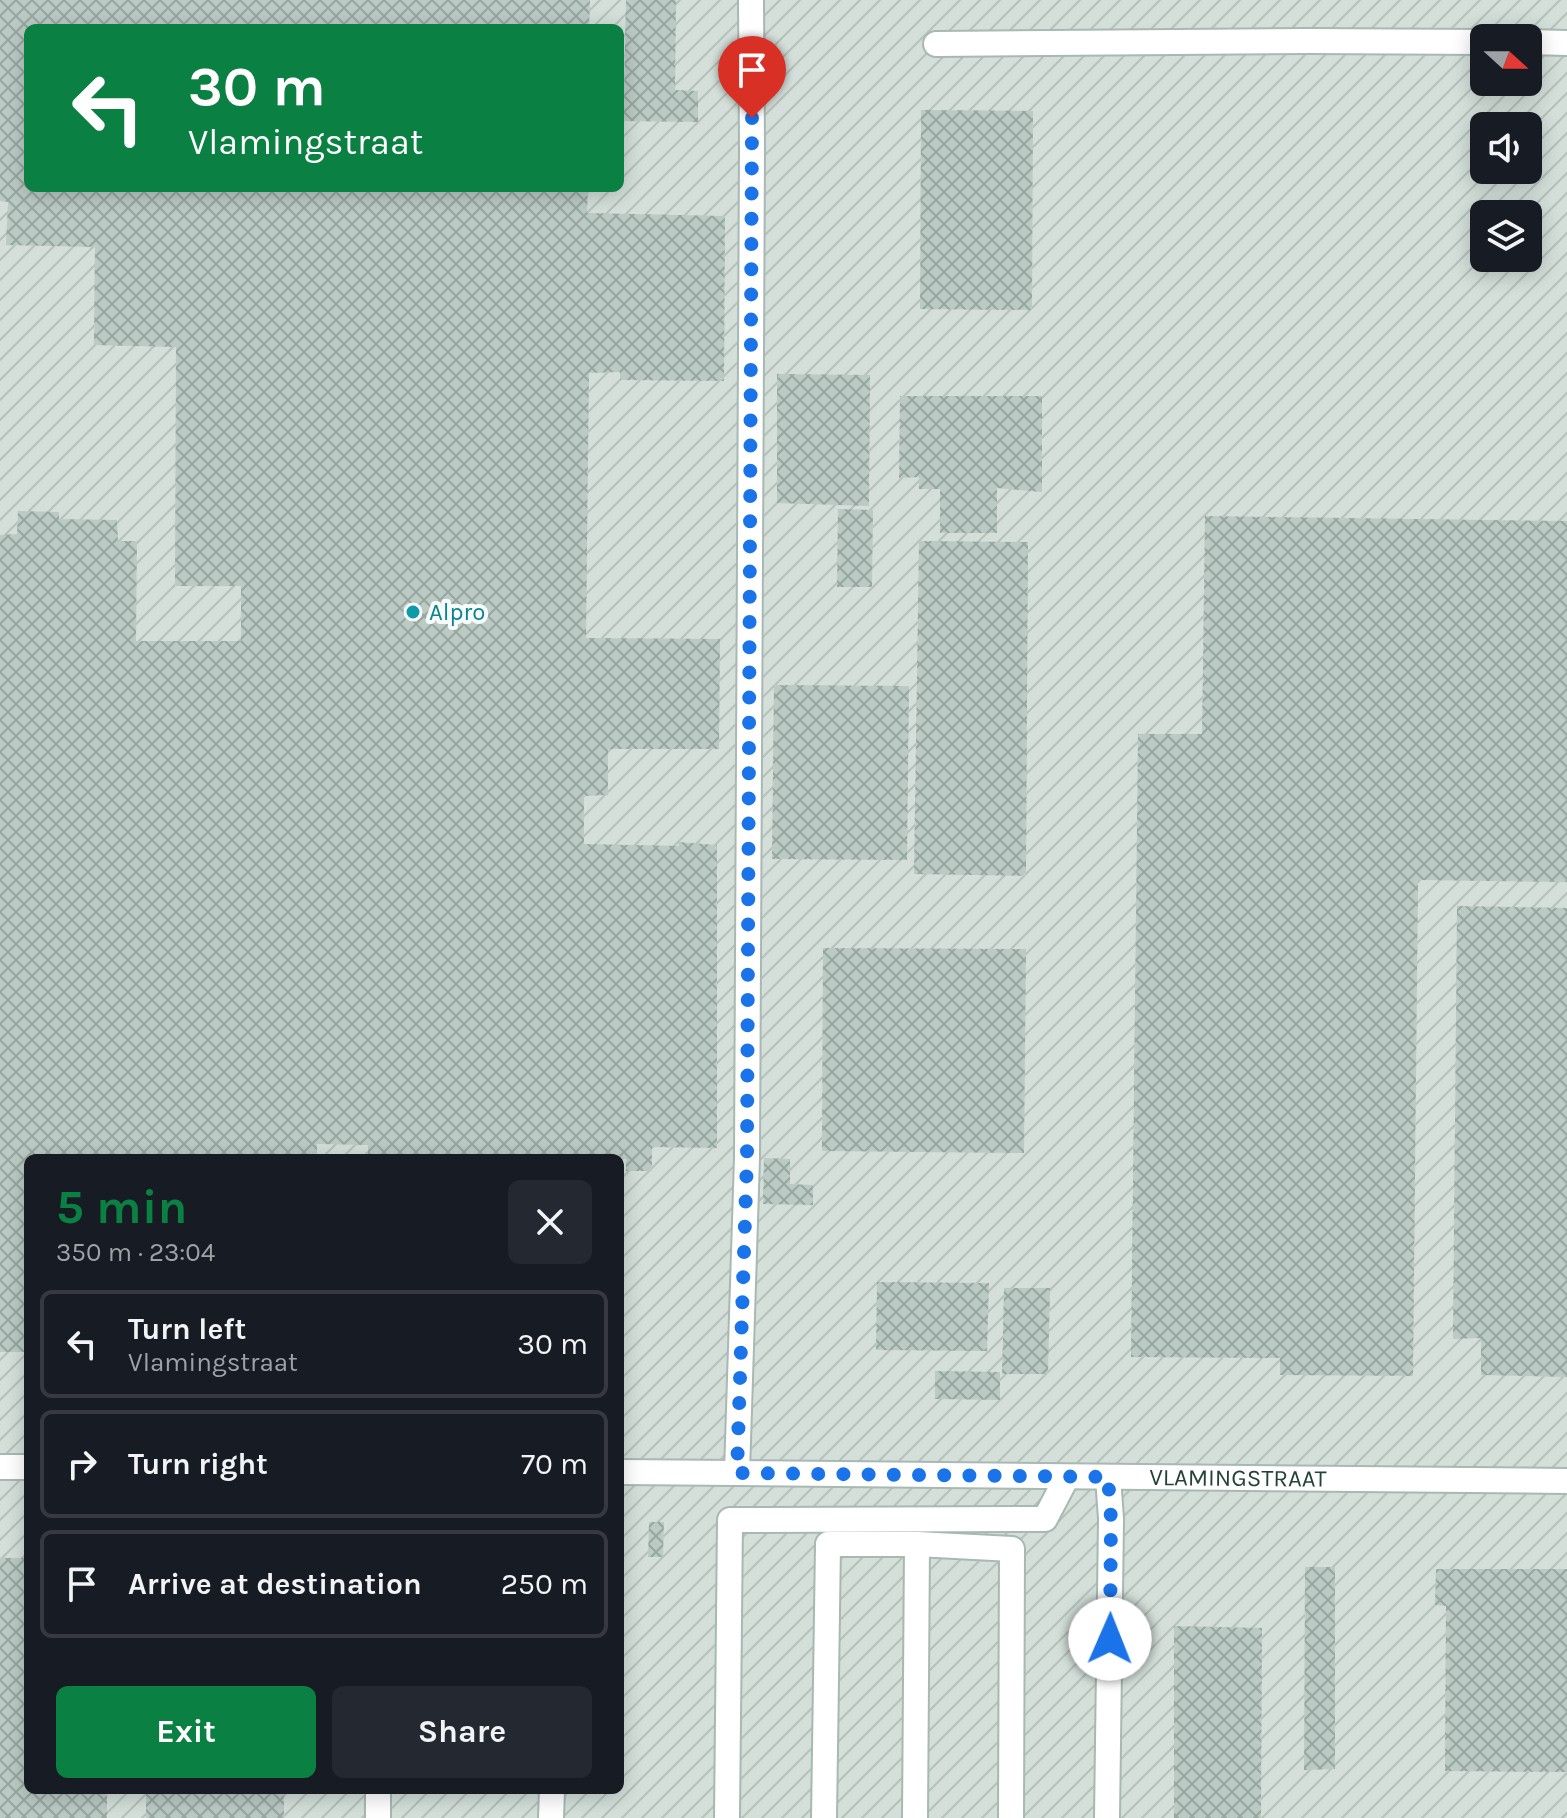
<!DOCTYPE html>
<meta charset="utf-8">
<style>
body{margin:0;font-family:Karla,sans-serif;background:#242831;color:#f1f3f6;height:100vh;display:flex;flex-direction:column;font-size:30px;white-space:nowrap}
*{box-sizing:border-box;margin:0}
p{font-size:26px;color:#9ea1a6}
.icon{flex:none;width:44px;height:44px;fill:none;stroke:currentColor;stroke-width:2;stroke-linecap:round;stroke-linejoin:round}
.map{position:relative;flex:1;overflow:hidden}
.details{position:absolute;left:24px;top:1154px;width:600px;height:640px;display:flex;flex-direction:column;background:#171b24;border-radius:12px;box-shadow:0 4px 20px #0003}
.details>*{flex:none}
.hud{position:absolute;left:24px;top:24px;width:600px;height:168px;border-radius:12px;box-shadow:0 4px 20px #0003;background:#0b8043;color:#fff;overflow:hidden}
.needle{width:52px;rotate:111deg}
.controls{position:absolute;left:1470px;top:24px;display:grid;gap:16px}
.controls a{display:grid;place-items:center;width:72px;height:72px;border-radius:12px;background:#171b24;box-shadow:0 4px 20px #0003;font-size:40px}
.pin{position:absolute;display:grid;place-items:center;width:68px;height:68px;color:#fff;margin:-82px -34px;border-radius:50% 50% 50% 0;rotate:-45deg;box-shadow:0 0 8px #0007}
.pin .icon{rotate:45deg}
.me{position:absolute;width:88px;margin:-44px;rotate:1deg;stroke-linejoin:round;filter:drop-shadow(0 0 6px #0008)}
.turn{display:flex;align-items:center;gap:28px;height:168px;padding:0 32px;font-size:36px}
.turn .icon{width:104px;height:104px;stroke-width:2.5}
.turn b{display:block;font-size:56px;line-height:68px}
.round{display:grid;place-items:center;flex:none;width:84px;height:84px;border-radius:12px;background:#242831}
.headline{display:flex;align-items:center;justify-content:space-between;height:136px;padding:0 32px}
h1{font-size:48px;font-weight:700;line-height:60px;color:#0b8043}
.cta{display:flex;gap:16px;margin-top:auto;padding:16px 32px}
.cta a{flex:1;height:92px;border-radius:12px;background:#0b8043;color:#fff;font-size:32px;font-weight:700;line-height:92px;text-align:center}
.cta a+a{background:#242831;color:#f1f3f6}
ul{padding:0;list-style:none}
li{display:flex;align-items:center;gap:24px;height:108px;margin:0 16px 12px;padding:0 16px;border:4px solid #363941;border-radius:12px}
li div{flex:1}
li b{display:block;font-size:30px}
li em{font-style:normal}
.map>svg:first-child{display:block}
</style>
<div class="map">
<svg width="1567" height="1818" viewBox="0 0 1567 1818">
<defs>
<pattern id="industrial-furrows" width="10" height="10" patternUnits="userSpaceOnUse" patternTransform="scale(2)"><rect width="10" height="10" fill="#d4dfda"/><path d="M-1 1l2-2M0 10L10 0M9 11l2-2" fill="none" stroke="#b6c1bc"/></pattern>
<pattern id="building-cross-hatch" width="8" height="8" patternUnits="userSpaceOnUse" patternTransform="scale(2)"><rect width="8" height="8" fill="#bbcac4"/><path d="M0 0l8 8M0 8l8-8" fill="none" stroke="#98a6a0"/></pattern>
</defs>
<rect width="100%" height="100%" fill="#e6efeb"/>
<path fill="url(#industrial-furrows)" fill-rule="evenodd" d="M0 0H1567V1818H0ZM28 28H620V188H28ZM1484 38H1528V82H1484ZM1484 126H1528V170H1484ZM1484 214H1528V258H1484ZM28 1158H620V1790H28Z"/>
<g fill="url(#building-cross-hatch)">
<path d="M0 0H590L589 28H28V188H588L587 213 725 216 724 381 620 380V372L589 373 586 638 720 639 719 749H608V795L584 796V844L679 846V842L717 845V1148L652 1147V1171H626V1159L620 1158H368V1145L317 1144V1158H28V1352H0V535L17 534 18 511 59 512V519L117 520 118 541H137L136 641H241V586H175L176 347 94 345 95 247 6 245 8 202 0 201Z"/>
<path d="M626 0H676L675 90 698 91V122L620 121V90H624Z"/>
<path d="M921 110 1033 111 1032 310 920 309Z"/>
<path d="M777 374 870 375 869 506 777 503Z"/>
<path d="M900 396H1042V492L997 488V533H940V489H919V477L899 478Z"/>
<path d="M838 509 873 510 872 587H837Z"/>
<path d="M1205 516 1567 521V882L1418 880 1413 1376 1280 1375V1358L1131 1357 1138 734H1202Z"/>
<path d="M919 541 1028 542 1026 876 914 874Z"/>
<path d="M774 685 909 686 907 860 772 859Z"/>
<path d="M1457 906 1567 908V1377L1481 1375V1338L1453 1339Z"/>
<path d="M823 948 1026 949 1024 1153 822 1151Z"/>
<path d="M764 1158 790 1159V1184L813 1185V1205L763 1204Z"/>
<path d="M877 1282 989 1283 987 1351 876 1350Z"/>
<path d="M1004 1288H1050L1048 1374H1002Z"/>
<path d="M935 1371 1000 1372V1400L935 1399Z"/>
<path d="M649 1522H664L663 1557H648Z"/>
<path d="M0 1558H28V1790H107V1818H0Z"/>
<path d="M1305 1567H1335V1769L1304 1770Z"/>
<path d="M1436 1569H1567V1772L1445 1771 1446 1606 1435 1605Z"/>
<path d="M1174 1626 1262 1628 1261 1818H1174Z"/>
<rect x="146" y="1790" width="138" height="28"/>
</g>
<g fill="none" stroke-linecap="round" stroke-linejoin="round">
<g stroke="#a8b8b2" stroke-width="28">
<g id="minor">
<path d="M1528 42 1567 43"/>
<path d="M936 44 1309 41 1484 42"/>
<path d="M0 1467H28"/>
<path id="s1" d="M620 1472 1567 1481"/>
<path d="M737 1473 747 1158 752 148 751 0"/>
<path d="M917 1544 1012 1549 1011 1818"/>
<path d="M378 1818V1790"/>
<path d="M551 1818 552 1790"/>
<path d="M727 1818 730 1520 1045 1519 1067 1477"/>
<path d="M824 1818 828 1544H917L915 1818"/>
<path d="M1107 1818 1111 1519 1108 1477"/>
</g>
</g>
<use href="#minor" stroke="#fff" stroke-width="24"/>
</g>
<g fill="none" stroke-linecap="round" stroke-linejoin="round">
<path stroke="#1a73e8" stroke-width="14" stroke-dasharray="0 25.2" d="M752 118 747 1158 737 1473 1108 1477 1111 1519 1110 1639"/>
</g>
<circle fill="#0f9aa8" stroke="#f7fbf9" stroke-width="3" cx="413" cy="612" r="8"/>
<g text-anchor="middle" dominant-baseline="central" stroke-width="8" stroke-linejoin="round" paint-order="stroke">
<g font-size="24" fill="#0d838f" stroke="#f7fbf9" text-anchor="start">
<text x="429" y="612">Alpro</text>
</g>
<g font-size="24" fill="#24423a" stroke="#f7fbf9">
<text stroke="none"><textPath href="#s1" startOffset="618">VLAMINGSTRAAT</textPath></text>
</g>
</g>
</svg>
<div class="controls">
<a><svg class="needle" viewBox="-14 -14 28 28"><path d="M0-13l5 13h-10z" fill="#e53935"/><path d="M0 13l5-13h-10z" fill="#9ea1a6"/></svg></a>
<a><svg class="icon" aria-label="sound" viewBox="0 0 24 24"><path d="M4 9h4l5-4v14l-5-4H4zM17 9q2 3 0 6"/></svg></a>
<a><svg class="icon" aria-label="layers" viewBox="0 0 24 24"><path d="M12 4l9 5-9 5-9-5zM3 14l9 5 9-5"/></svg></a>
</div>
<div class="pin" style="left:752px;top:118px;background:#d93025"><svg class="icon" aria-label="arrive" viewBox="0 0 24 24"><path d="M6 21V4h12l-3 4 3 4H6"/></svg></div>
<svg class="me" style="left:1110px;top:1639px" viewBox="-20 -20 40 40"><circle r="19" fill="#fff"/><path d="M0-13L10 11 0 6-10 11z" fill="#1a73e8"/></svg>
<div class="hud">
<div class="turn"><svg class="icon" aria-label="left" viewBox="0 0 24 24"><path d="M17 20v-9H6M10 6l-5 5 5 5"/></svg><div><b>30 m</b>Vlamingstraat</div></div>
</div>
<section class="details">
<div class="headline"><div><h1>5 min</h1><p>350 m · 23:04</p></div><a class="round"><svg class="icon" aria-label="close" viewBox="0 0 24 24"><path d="M6 6l12 12M18 6L6 18"/></svg></a></div>
<ul>
<li><svg class="icon" aria-label="left" viewBox="0 0 24 24"><path d="M17 20v-9H6M10 6l-5 5 5 5"/></svg><div><b>Turn left</b><p>Vlamingstraat</p></div><em>30 m</em></li>
<li><svg class="icon" aria-label="right" viewBox="0 0 24 24"><path d="M7 20v-9h11M14 6l5 5-5 5"/></svg><div><b>Turn right</b></div><em>70 m</em></li>
<li><svg class="icon" aria-label="arrive" viewBox="0 0 24 24"><path d="M6 21V4h12l-3 4 3 4H6"/></svg><div><b>Arrive at destination</b></div><em>250 m</em></li>
</ul>
<div class="cta"><a>Exit</a><a>Share</a></div>
</section>
</div>
